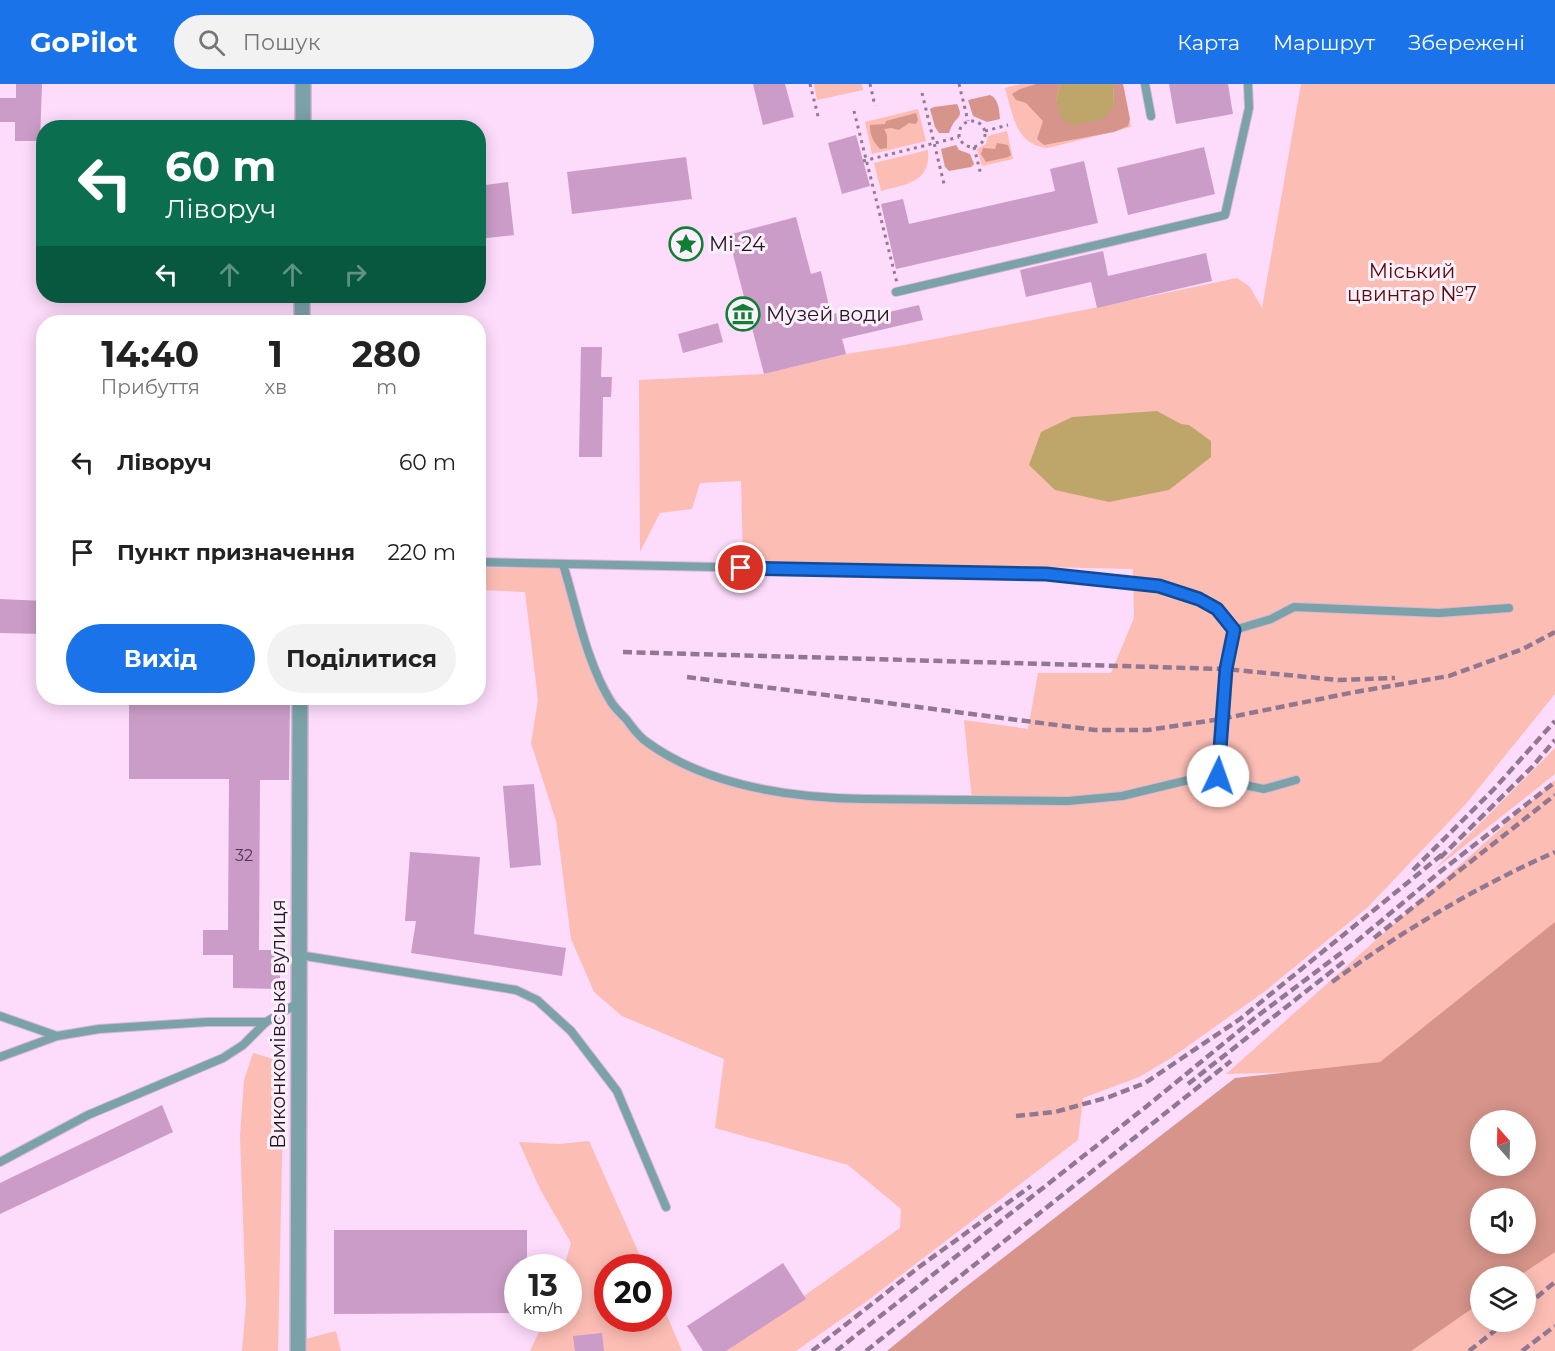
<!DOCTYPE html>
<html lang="uk">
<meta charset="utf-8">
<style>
body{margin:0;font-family:Montserrat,sans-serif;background:#f2f2f2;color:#222;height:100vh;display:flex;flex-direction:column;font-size:22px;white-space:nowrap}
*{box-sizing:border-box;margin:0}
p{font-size:20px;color:#767676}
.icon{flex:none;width:33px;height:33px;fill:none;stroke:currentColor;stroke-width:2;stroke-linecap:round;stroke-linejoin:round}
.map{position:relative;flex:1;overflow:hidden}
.details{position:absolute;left:36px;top:231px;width:450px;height:390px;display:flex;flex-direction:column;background:#fff;border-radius:24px;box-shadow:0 3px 15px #0003}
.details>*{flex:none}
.banner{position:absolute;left:36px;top:36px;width:450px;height:183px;border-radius:24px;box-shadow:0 3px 15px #0003;background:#0b6e4f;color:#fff;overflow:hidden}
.needle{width:39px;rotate:340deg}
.fabs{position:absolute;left:1470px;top:1026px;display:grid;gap:12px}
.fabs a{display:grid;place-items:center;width:66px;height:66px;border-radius:50%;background:#fff;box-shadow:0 3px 15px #0003;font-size:30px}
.speed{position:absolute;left:504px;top:1170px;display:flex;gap:12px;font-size:30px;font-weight:700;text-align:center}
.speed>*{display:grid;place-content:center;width:78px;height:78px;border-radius:50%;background:#fff;box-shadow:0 3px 15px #0003;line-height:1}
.speed small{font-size:15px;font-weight:400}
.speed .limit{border:9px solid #d22;background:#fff;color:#111}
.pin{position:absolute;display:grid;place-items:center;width:51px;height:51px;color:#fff;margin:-26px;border:3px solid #fff;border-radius:50%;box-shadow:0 2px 6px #0007}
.me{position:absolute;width:66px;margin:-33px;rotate:3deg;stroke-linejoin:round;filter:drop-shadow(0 0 4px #0008)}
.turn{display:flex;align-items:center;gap:21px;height:126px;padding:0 30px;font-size:27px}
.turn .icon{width:78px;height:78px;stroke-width:2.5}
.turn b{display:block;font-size:42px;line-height:51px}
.lanes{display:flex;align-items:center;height:57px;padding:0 30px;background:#0003;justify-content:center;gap:30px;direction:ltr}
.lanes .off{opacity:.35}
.eta{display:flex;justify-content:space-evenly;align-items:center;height:102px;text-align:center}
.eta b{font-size:36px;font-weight:700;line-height:42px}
.cta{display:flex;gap:12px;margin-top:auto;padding:12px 30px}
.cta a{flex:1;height:69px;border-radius:36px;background:#1a73e8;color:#fff;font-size:24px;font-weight:700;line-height:69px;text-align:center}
.cta a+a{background:#f2f2f2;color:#222}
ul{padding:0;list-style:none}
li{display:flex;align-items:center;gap:18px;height:90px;padding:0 30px}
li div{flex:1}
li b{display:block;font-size:22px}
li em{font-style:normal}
header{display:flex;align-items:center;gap:36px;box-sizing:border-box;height:84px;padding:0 30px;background:#1a73e8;color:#fff}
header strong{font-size:28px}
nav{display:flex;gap:33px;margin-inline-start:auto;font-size:21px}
.search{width:420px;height:54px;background:#f2f2f2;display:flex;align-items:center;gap:15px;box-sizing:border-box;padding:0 21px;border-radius:33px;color:#767676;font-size:22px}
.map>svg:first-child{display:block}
</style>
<header>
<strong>GoPilot</strong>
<div class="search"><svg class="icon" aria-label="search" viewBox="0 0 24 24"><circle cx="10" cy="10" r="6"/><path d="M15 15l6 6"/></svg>Пошук</div>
<nav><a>Карта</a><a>Маршрут</a><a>Збережені</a></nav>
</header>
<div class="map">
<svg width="1555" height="1267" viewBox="0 0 1555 1267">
<rect width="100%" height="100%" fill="#fddbfb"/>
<g fill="#fcbdb4">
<path d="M814 0H862L863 6 817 16Z"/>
<path d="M1020 0H1123L1131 43 1048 64C1015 61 1013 30 1005 4Z"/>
<path d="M1301 0H1555V610L1465 721 1368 823 1264 908 1171 974 1139 993 1083 1014 1078 1056 867 1217 796 1267H726L900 1144 901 1125 848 1081 715 1044 724 975 622 932 594 908 571 855 556 737 531 659 538 616 525 508 479 506V483L510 484 563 480 591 574 633 644 671 673 742 699 817 712 972 716 964 636 1028 645 1038 589H1111L1134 534 1133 485 743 477 741 397 700 399 692 425 660 429 640 468 639 296 764 290 846 270 904 261 1099 223 1237 194 1250 203 1262 224Z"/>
<path d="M918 25 926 57 872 70 865 38Z"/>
<path d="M1007 47 1013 75 982 82 977 65 986 60 988 52Z"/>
<path d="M928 66C931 99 906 100 881 107L874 79Z"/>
<path d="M1555 663V690L1434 786 1555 664Z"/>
<path d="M1555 696V844L1380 978 1304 988 1226 990Z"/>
<path d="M253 969 284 978 278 1267H242L246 1220 240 1052 244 996Z"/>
<path d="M589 1057 645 1183 608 1184V1234H658L659 1213 682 1267H530L545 1235 568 1234V1184L564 1183 571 1159 540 1105 519 1058 559 1060Z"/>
<path d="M1555 1158V1267H1402L1480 1211V1238H1526V1192H1507Z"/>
<path d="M336 1247 341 1267H298V1257Z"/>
</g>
<g fill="#d6948a" fill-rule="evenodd">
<path d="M1036 0H1060L1056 17 1114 21 1113 0H1123L1130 35 1128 42 1114 48 1044 61 1037 55 1043 37 1026 19 1016 16 1012 10 1020 5Z"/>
<path d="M990 11C999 15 999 26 1000 35L987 38 973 32 968 16Z"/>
<path d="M957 20C963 33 959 31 953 40 951 43 950 46 949 49H939L935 43 930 25 934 23Z"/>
<path d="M916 29 918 36 916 40 909 39 899 46 891 44 884 45 887 51V64L880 65C873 57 870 52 870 41L885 40 886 37Z"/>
<path d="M997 59 1008 61 1011 71 1008 73 986 78 981 70 983 64 995 65Z"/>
<path d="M956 61 959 66 970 70 974 80 971 83 949 87 945 83 941 65Z"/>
<path d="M1555 838V1168L1519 1192H1480V1219L1411 1267H887L963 1205 1235 994 1380 978ZM1480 1036H1526V1082H1480ZM1480 1114H1526V1160H1480Z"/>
</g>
<g fill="#bea66b">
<path d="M1060 0H1113L1114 21 1104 35 1074 41 1062 35 1056 17Z"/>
<path d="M1157 327 1181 340 1189 341 1211 357V373L1169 406 1109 418 1055 406 1029 381 1041 348 1072 333Z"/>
</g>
<g fill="#cb9cc8">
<path d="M16 0H42L40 57H15V38H0V14H16Z"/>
<path d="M753 0H785L794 33 763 41Z"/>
<path d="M1169 0H1228L1233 30 1176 40Z"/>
<path d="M856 51 870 102 842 110 828 59Z"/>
<path d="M1204 63 1215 110 1128 131 1117 84Z"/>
<path d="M686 73 692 115 572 130 567 88Z"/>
<path d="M1084 77 1098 139 896 185 881 120 903 115 909 140 1055 107 1050 85Z"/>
<path d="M508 98 514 151 478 155V102Z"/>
<path d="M796 133 811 190 821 187 831 231 836 229 838 240 919 221 923 236 842 255 846 270 764 290 728 151Z"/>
<path d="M1103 167 1108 192 1206 169 1212 197 1097 224 1091 198 1026 213 1020 186Z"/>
<path d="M718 239 723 258 683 269 678 250Z"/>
<path d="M581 263H602L601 293H612L611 313H603L602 373H579Z"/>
<path d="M0 515 44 517V550L0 549Z"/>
<path d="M129 614H290L289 696H260L259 866H280V905L233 904V871H203V846H228L229 695H129Z"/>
<path d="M534 700 541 781 510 784 503 702Z"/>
<path d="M410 768 480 773 474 850 566 864 562 892 411 869 416 837H405Z"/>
<path d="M162 1021 173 1048 0 1130V1099Z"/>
<path d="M334 1146H527V1184H518V1229L334 1230Z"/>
<path d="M783 1179 806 1215 726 1267H703L687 1242Z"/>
<path d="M602 1249 604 1267H575L573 1252Z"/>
</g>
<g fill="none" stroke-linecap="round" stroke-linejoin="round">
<g stroke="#d6b7d5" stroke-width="10">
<g id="lane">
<path d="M1145 0 1151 32"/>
<path d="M896 208 1225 131 1249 24 1248 0"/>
<path d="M478 478 1046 490 1159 502 1199 515 1217 525 1234 546 1271 535 1294 523 1439 529 1509 524"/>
<path d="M563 480C577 526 586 577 611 618 615 624 621 630 626 635 631 642 637 650 644 656 705 702 790 714 865 715L1068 717 1122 712 1201 693 1218 692 1249 702 1264 705 1296 696"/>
<path d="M1218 692 1225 585 1234 546"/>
<path d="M299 871 516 906 537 916 571 947 617 1007 666 1123"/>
<path d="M0 932 57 952"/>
<path d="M0 973 57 952 99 945 207 938H266"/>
<path d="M0 1078 88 1031 223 974 243 961 266 938 298 919"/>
</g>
</g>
<g stroke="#d6b7d5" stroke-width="18">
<g id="street">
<path d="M303 44V0"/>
<path d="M302 238V212"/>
<path d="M298 1267 300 614"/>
</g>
</g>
<g stroke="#947993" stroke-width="3" stroke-dasharray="3 4.5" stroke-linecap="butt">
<path d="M810 0 819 36"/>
<path d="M870 0 875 22"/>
<path d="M959 0 968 37"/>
<path d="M922 9 944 100"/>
<path d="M854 27 897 199"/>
<circle cx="972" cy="50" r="13"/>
<path d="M985 47 1008 41"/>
<path d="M974 63 981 91"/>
<path d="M863 77 959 53"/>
</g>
<use href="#lane" stroke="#7ba2a8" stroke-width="8"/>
<use href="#street" stroke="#7ba2a8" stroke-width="15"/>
<g stroke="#927791" stroke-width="4.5" stroke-dasharray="9 4.5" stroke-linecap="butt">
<path d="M623 568 1225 585 1338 596 1395 594"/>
<path d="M687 593 1095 646H1148L1221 635 1355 608 1449 592 1523 565 1555 548"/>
<path d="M1440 774 1532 683 1555 656"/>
<path d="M1413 786 1494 705 1555 637"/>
<path d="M1374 854 1555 711"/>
<path d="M1332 898C1402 847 1476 803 1555 768"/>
<path d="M1188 1000 1346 876"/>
<path d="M1016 1032 1055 1028 1109 1013 1145 999 1240 935 1444 769"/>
<path d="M1526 1222 1555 1198"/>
<path d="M812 1267 919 1183 1031 1102"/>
<path d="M836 1267 1147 1022 1256 933 1357 857 1441 787 1555 698"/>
<path d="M866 1267 1231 977"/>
<path d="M1469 1267 1506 1238"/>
<path d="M1522 1267 1555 1242"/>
</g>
</g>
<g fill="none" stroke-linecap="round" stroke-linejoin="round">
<g stroke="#114b97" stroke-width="15">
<path id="route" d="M741 484 1046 490 1159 502 1199 515 1217 525 1234 546 1226 585 1218 692"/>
</g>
<use href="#route" stroke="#1a73e8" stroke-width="10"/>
</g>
<defs>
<g id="sight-ring" transform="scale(1.725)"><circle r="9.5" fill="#fcf0fb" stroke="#107e34" stroke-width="1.5"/><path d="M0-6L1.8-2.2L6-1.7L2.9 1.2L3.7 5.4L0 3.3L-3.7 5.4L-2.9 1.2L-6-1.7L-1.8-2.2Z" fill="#107e34"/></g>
<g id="museum-ring" transform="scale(1.725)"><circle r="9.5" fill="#fcf0fb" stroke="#107e34" stroke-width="1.5"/><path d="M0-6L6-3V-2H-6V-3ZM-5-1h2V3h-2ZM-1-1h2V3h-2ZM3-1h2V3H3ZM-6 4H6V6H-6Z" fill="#107e34"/></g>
</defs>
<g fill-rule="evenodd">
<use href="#sight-ring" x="686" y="160"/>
<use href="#museum-ring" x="743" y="230"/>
</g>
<g text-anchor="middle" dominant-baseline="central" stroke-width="6" stroke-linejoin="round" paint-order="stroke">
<g font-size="16" fill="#50354f">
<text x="244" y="771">32</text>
</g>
<g font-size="20" fill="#271327" stroke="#fcf0fb" text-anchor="start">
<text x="709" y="160">Мі-24</text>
<text x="766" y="230">Музей води</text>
</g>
<g font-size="20" fill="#5a0a08" stroke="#fcf0fb">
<text x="1412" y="187">Міський<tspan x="1412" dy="23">цвинтар №7</tspan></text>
</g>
<g font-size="20" fill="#271327" stroke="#fcf0fb">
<text transform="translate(278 940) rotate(-90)">Виконкомівська вулиця</text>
</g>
</g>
</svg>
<div class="fabs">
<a><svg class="needle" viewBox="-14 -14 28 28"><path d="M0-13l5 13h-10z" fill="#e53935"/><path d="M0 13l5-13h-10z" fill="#767676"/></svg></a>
<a><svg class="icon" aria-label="sound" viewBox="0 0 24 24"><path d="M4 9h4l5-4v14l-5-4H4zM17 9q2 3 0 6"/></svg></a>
<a><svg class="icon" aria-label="layers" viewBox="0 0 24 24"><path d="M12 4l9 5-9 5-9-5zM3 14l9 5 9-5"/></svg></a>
</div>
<div class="speed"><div>13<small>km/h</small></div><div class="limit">20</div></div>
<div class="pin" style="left:741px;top:484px;background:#d93025"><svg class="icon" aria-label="arrive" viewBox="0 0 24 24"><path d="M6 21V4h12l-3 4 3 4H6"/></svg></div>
<svg class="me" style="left:1218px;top:692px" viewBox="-20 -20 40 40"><circle r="19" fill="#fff"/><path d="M0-13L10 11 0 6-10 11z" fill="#1a73e8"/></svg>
<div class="banner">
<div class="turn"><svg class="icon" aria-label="left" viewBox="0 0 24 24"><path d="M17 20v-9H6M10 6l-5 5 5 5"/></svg><div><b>60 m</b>Ліворуч</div></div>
<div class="lanes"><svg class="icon" aria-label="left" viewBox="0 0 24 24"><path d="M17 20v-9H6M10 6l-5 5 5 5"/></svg><svg class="icon off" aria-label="ahead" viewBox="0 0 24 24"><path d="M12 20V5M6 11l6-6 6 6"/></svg><svg class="icon off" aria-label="ahead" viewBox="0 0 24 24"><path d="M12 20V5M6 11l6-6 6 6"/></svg><svg class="icon off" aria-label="right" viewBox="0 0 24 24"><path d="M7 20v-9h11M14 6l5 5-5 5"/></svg></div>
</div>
<section class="details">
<div class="eta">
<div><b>14:40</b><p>Прибуття</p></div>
<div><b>1</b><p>хв</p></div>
<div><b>280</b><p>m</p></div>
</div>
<ul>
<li><svg class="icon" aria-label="left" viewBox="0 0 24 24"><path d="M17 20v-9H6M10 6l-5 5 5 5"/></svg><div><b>Ліворуч</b></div><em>60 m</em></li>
<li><svg class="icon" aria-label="arrive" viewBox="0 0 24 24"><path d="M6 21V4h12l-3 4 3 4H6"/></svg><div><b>Пункт призначення</b></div><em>220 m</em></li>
</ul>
<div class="cta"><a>Вихід</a><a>Поділитися</a></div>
</section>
</div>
